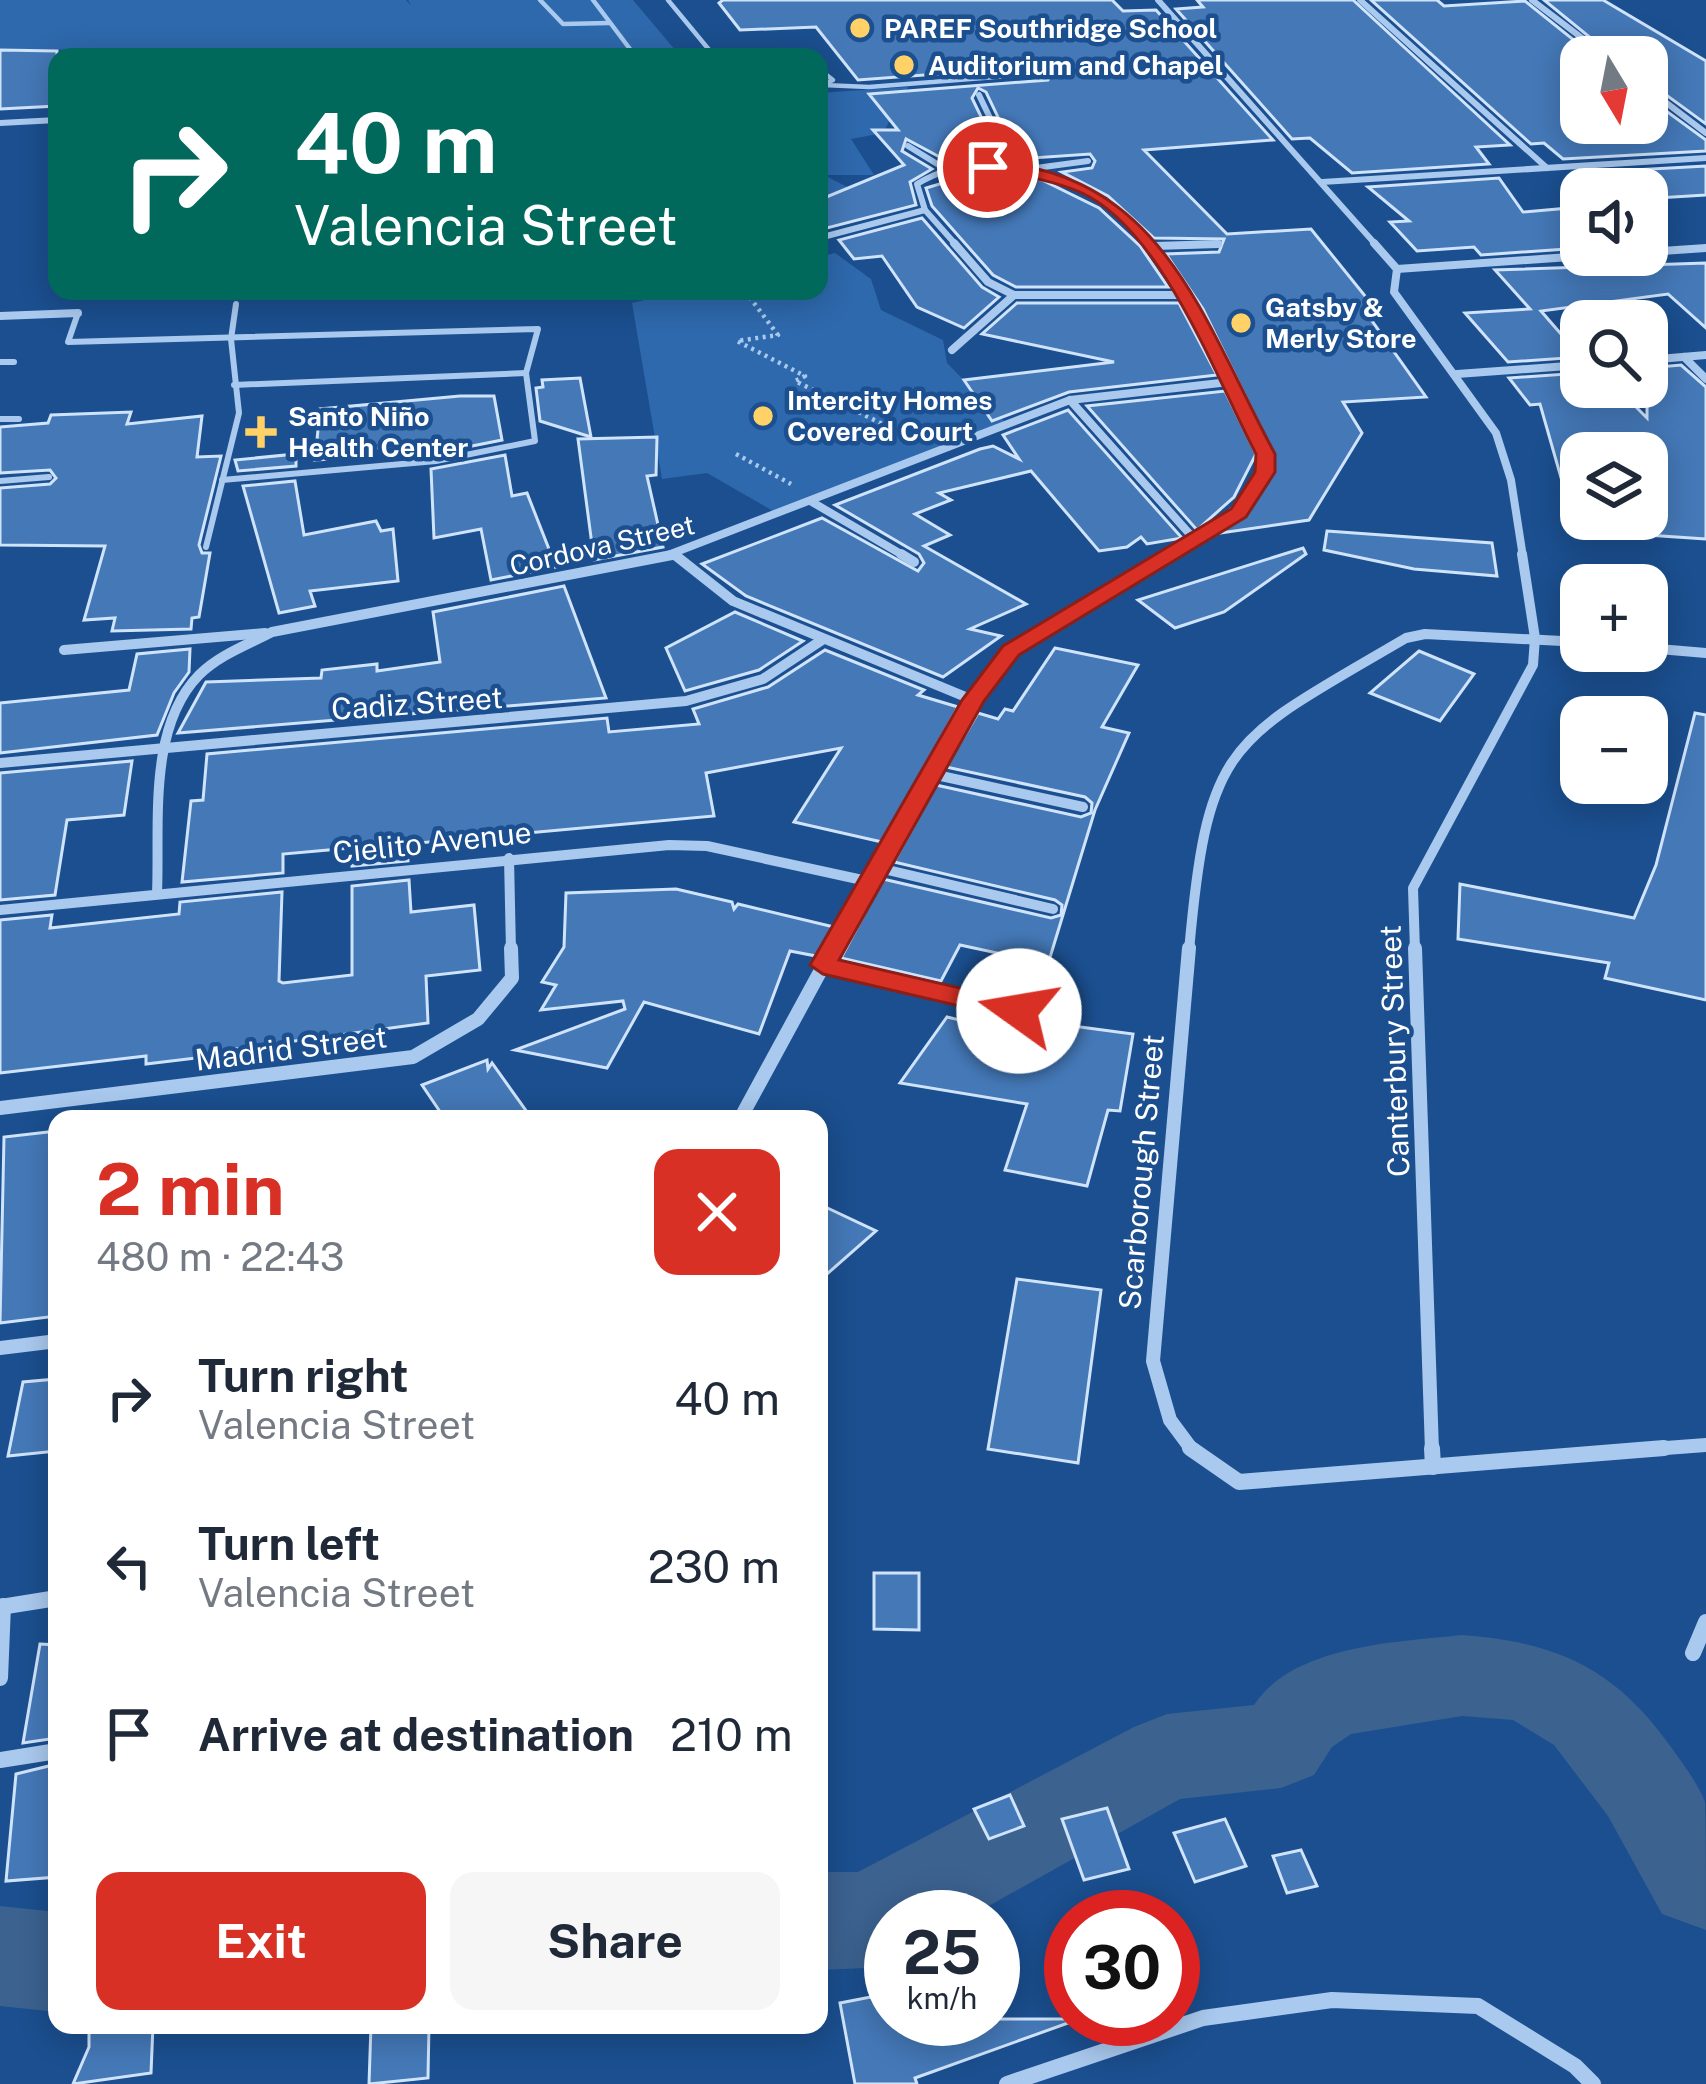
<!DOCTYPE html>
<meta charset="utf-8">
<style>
body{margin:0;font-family:"Public Sans",sans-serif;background:#f6f6f7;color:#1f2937;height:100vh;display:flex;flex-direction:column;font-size:45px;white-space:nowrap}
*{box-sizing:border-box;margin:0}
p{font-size:39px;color:#747a83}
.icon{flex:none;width:66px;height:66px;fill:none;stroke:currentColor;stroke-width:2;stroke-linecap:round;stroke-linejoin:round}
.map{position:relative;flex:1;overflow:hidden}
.panel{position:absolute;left:48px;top:1110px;width:780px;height:924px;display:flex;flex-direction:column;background:#fff;border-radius:24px;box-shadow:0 6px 30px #0003}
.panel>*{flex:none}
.guide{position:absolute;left:48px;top:48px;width:780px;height:252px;border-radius:24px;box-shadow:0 6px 30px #0003;background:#00695c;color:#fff;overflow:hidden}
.needle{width:78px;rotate:170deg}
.controls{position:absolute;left:1560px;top:36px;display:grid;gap:24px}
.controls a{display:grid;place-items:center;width:108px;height:108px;border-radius:24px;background:#fff;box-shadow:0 6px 30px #0003;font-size:60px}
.speed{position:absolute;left:864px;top:1890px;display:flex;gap:24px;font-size:60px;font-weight:700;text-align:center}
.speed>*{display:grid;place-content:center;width:156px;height:156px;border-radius:50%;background:#fff;box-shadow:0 6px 30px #0003;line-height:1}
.speed small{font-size:30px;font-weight:400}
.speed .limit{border:18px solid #d22;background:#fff;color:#111}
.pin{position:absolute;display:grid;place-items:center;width:102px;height:102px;color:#fff;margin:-51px;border:6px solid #fff;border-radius:50%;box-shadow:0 3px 12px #0007}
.me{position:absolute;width:132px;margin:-66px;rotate:283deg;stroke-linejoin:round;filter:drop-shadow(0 0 9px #0008)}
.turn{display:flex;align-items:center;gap:42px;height:252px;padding:0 48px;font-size:54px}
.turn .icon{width:156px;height:156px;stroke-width:2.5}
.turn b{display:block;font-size:84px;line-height:102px}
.round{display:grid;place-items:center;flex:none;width:126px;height:126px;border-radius:24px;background:#f6f6f7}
.headline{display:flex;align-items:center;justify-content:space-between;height:204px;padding:0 48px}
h1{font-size:72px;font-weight:700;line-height:90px;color:#d93025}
.primary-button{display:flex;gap:24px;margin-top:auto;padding:24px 48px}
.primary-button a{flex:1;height:138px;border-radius:24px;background:#d93025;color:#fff;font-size:48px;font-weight:700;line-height:138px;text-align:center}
.primary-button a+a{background:#f6f6f7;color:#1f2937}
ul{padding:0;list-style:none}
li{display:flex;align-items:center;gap:36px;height:168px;padding:0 48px}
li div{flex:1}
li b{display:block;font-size:45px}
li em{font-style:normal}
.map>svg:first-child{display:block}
</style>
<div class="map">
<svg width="1706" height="2084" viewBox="0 0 1706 2084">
<rect width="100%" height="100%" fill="#1b4f8f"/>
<g fill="#2e69ad">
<path d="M0 0H406L411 5 408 0H633L681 57H223L189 51 0 49Z"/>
<path d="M908 87 883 133 851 139 874 175H824L859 193 819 202V93Z"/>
<path d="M835 253 871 279 881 310 943 340 947 363 1006 423 773 511 707 473 662 479 632 303 682 291H819V257Z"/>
</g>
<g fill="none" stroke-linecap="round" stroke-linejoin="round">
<g fill="#3c6290" fill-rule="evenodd">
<path d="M1462 1635C1557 1642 1615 1668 1671 1747 1682 1763 1698 1783 1705 1802 1706 1830 1706 1898 1706 1930L1662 1914 1608 1816 1554 1745 1513 1720 1462 1716 1351 1734 1332 1747 1314 1775 1281 1788 1180 1799 969 1917H891V1959L867 1968 819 1970V1872H858L1134 1727 1167 1714 1254 1705C1293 1645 1398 1642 1462 1635Z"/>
<path d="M0 1906 57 1912V2012L0 2006Z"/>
</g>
</g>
<g fill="#4478b7" stroke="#cfe3fa" stroke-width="3">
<path d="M723 0H1112L1123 11 1156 10 1273 140 1144 150 1227 234 1311 229 1382 317 1370 318 1426 397 1343 402 1362 433 1309 520 1221 533 1257 493 1273 453 1203 309 1166 254 1219 252 1224 239 1154 238 1108 196 1062 172 1092 168 1095 161 1090 154 1018 159 986 92 978 88 972 98 1001 158 949 162 906 139 902 151 932 169 910 182 916 205 827 228 819 223V200L904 165 873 130H898L869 94 1048 80 1053 70 1046 66 858 80 816 27 740 30 719 3Z"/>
<path d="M1197 0H1353L1510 145 1476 147 1489 164 1352 173 1310 138 1292 139 1176 9 1203 7Z"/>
<path d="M1371 0H1437L1444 6 1525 1 1595 57H1581V123H1647V97L1706 140V151L1563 159 1544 143 1531 144Z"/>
<path d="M1544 0H1603L1706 61V124L1647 81V57H1614Z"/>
<path d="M0 50 57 51V106L0 109Z"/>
<path d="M1706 166V195L1657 198 1647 189H1596L1579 173Z"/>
<path d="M980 172 1042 180 1099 208 1140 246 1168 287H1016L993 275 932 206 926 188Z"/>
<path d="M1499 178 1523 212 1581 207V248L1481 255 1474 247 1417 251 1390 222 1409 221 1368 187Z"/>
<path d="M922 218 982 287 999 297 964 328 917 307 882 256 854 259 839 240Z"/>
<path d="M1706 263V328L1668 294 1541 311 1581 357 1508 362 1465 313 1530 309 1495 270Z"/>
<path d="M1017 303H1179L1217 375 1069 392 992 421 964 380 1114 362 982 334Z"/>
<path d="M1681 365 1706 387V539L1647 535V453H1581V515L1572 516 1540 404 1530 405 1509 378 1581 373V387H1616L1647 418V368Z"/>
<path d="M580 378 591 437 540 421 536 388 543 387 542 380Z"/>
<path d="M1225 391 1256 454 1234 497 1197 530 1087 406Z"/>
<path d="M460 396H494L502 440 437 453 440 443 354 450V457L315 460 320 409Z"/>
<path d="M1068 410 1182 538 1147 544 1141 537 1127 547 1099 551 1031 471 939 493 951 500 915 514 950 535 924 546 1026 604 970 629 1001 636 943 677 746 596 702 564 822 518 918 571 924 563 919 554 835 505 980 449 993 446 1019 459 1003 435Z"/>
<path d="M131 412 127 424 202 416 197 457 221 456 199 545 202 553H210L199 617 192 618 191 629 112 631 115 618 84 620 105 546 0 545V488L50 484 56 478 50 470 0 473V427L48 423 51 415Z"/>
<path d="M657 437 656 475 647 476 663 547 594 560 578 439Z"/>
<path d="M296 454V466L238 471 235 460Z"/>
<path d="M505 455 512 496 527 493 556 567 491 580 481 529 434 538 431 469Z"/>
<path d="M295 481 304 535 376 521 381 531 393 529 398 581 310 591 315 606 279 613 243 486Z"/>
<path d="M1327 531 1492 543 1497 576 1414 569 1324 550Z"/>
<path d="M1303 548 1306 554 1224 612 1175 628 1138 600Z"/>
<path d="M564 586 606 698 178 733 206 682 321 678 322 670 377 664V671L440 662 433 612Z"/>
<path d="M735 612 803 641 759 670 685 691 666 648Z"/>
<path d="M1055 648 1138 665 1102 727 1129 733 1095 810 1048 964 960 945 941 981 841 958 883 879 1051 918 1061 915 1062 905 1055 900 894 862 936 785 1081 817 1091 813 1092 803 1085 797 946 767 978 713 998 719 1005 709 1013 711Z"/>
<path d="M190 649 189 672 174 693 157 735 0 753V703L129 690 137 654Z"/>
<path d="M825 650 924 690 918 695 958 707 882 842 794 822 841 748 706 773 714 816 407 844 408 861 352 866 351 848 283 854V873L182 882 191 801 203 800 207 754 607 718 609 732 699 724 693 709 768 687Z"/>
<path d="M1419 651 1474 674 1440 721 1370 693Z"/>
<path d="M1695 713 1706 715V1000L1605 978 1609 963 1458 939 1460 884 1634 918 1656 865Z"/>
<path d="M132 761 124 815 67 820 55 895 0 900V773Z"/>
<path d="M409 880 411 912 474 905 480 970 426 976 428 1023 213 1052V1056L146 1064V1056L0 1073V920L52 915 50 928 179 914 180 902 282 892 279 981 283 983 352 975V886Z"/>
<path d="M676 889 732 902 734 909 738 904 834 927 816 956 790 951 759 1034 644 1002 607 1068 515 1050 625 1009 623 1001 541 1010 556 985 542 982 564 947 566 893Z"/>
<path d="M947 1017 1046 1040 1050 1023 1133 1034 1120 1111 1108 1110 1087 1186 1005 1170 1027 1104 900 1083Z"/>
<path d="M487 1060 488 1069 492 1063 532 1119H445L422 1085Z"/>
<path d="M57 1131V1316L0 1323 4 1137Z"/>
<path d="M819 1204 876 1231 819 1281Z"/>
<path d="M1017 1279 1101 1290 1078 1463 988 1449Z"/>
<path d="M57 1379V1451L8 1456 23 1382Z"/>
<path d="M874 1573H919V1630L874 1629Z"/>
<path d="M40 1644 57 1645V1738L23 1743Z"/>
<path d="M57 1764V1877L6 1881 16 1774Z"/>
<path d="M1010 1795 1024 1826 989 1839 974 1809Z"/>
<path d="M1107 1808 1129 1869 1084 1880 1062 1819Z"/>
<path d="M1225 1819 1246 1866 1195 1882 1174 1833Z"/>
<path d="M1301 1850 1317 1886 1287 1893 1273 1856Z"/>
<path d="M891 1993V2019H1067L1068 2023 915 2078 917 2084H855L840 2003Z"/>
<path d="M89 2025H153L151 2073 73 2084 89 2047Z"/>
<path d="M371 2025H429L428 2078 369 2084Z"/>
</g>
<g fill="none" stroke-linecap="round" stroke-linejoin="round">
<g stroke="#a9c9ee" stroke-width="4.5" stroke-dasharray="3 4.5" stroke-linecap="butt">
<path d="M745 291 778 335 737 341 805 376 795 381 909 437"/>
<path d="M736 454 791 484"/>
</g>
<g stroke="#a9c9ee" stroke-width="4.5">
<path d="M540 0 563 24 609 23"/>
<path d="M593 0 636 57"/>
<path d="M668 0 715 57"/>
<path d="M819 69 833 80 823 85"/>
<path d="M823 85 869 87 1047 73"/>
</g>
<g stroke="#a9c9ee" stroke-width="6">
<path d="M78 313 68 342 538 329 526 373 535 441 436 461 222 480"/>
<path d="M0 362H14"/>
<path d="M234 385 526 373"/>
<path d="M0 419H19"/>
<path d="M0 481 49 477"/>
<path d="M206 547 239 413 231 339 236 304"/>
</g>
<g stroke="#a9c9ee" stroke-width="6">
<path d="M1158 0 1377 246"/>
<path d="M1360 0 1547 168"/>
<path d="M1532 0 1607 57"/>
<path d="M1647 88 1706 133"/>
<path d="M979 95 1013 166"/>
<path d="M0 123 57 120"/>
<path d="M908 146 947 170"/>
<path d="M1036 168 1088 161"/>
<path d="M1322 182 1706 158"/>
<path d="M819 238 925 210"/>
<path d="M56 246 57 235"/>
<path d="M957 246 925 210 917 184C997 136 1098 181 1151 246"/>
<path d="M1155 246 1218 244"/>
</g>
<g stroke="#a9c9ee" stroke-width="8">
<path d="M954 243 988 282 1014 295H1184"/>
<path d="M1148 243 1196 313 1265 454C1250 505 1215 531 1170 557"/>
<path d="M1374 243 1397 269 1394 292 1496 433 1511 480 1523 557"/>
<path d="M1155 246 1218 244"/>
<path d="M1647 252 1706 248"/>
<path d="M56 253 57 243"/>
<path d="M1397 269 1598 255"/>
<path d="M0 316 78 313"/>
<path d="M952 350 1014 295"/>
<path d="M1684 357 1706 379"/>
<path d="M1647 360 1706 355"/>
<path d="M1457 374 1581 365"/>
<path d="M1070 400 1195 540"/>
<path d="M812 502 906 557"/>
<path d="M663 557 1070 400 1229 382"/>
</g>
<g stroke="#a9c9ee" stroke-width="10">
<path d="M901 554 914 562"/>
<path d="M675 555 733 601 973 700"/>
<path d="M1647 648 1706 653"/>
<path d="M64 650 265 633"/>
<path d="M0 763 686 701 763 679 822 640"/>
<path d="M932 774 1083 807"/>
<path d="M509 858 511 951"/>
<path d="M875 867 1053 909"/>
<path d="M157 893C160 826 147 728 199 675 219 655 247 645 272 632L677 554"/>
<path d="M0 910 669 845 707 846 867 881"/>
<path d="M831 951 966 713 1008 654 1035 632 1175 554"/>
<path d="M1189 951C1208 738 1229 742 1406 638L1425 634 1581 642"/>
<path d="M1415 951 1413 888 1533 665 1535 638 1522 554"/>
</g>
<g stroke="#a9c9ee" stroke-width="14">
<path d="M1189 948 1153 1361 1170 1420 1193 1451"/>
<path d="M1415 948 1432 1451"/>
<path d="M823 965 1020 1011"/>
<path d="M0 1108 413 1057 478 1019 512 978 511 948"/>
<path d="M740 1119 833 948"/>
<path d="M0 1348 57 1341"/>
<path d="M1626 1451 1706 1445"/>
</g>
<g stroke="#a9c9ee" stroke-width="16">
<path d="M1190 1448 1239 1482 1664 1448"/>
<path d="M1432 1448 1433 1467"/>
<path d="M0 1607 57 1598"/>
<path d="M1693 1653 1706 1622"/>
<path d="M0 1678 3 1606"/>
<path d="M0 1760 57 1751"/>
<path d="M1007 2084 1203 2018 1332 2000 1478 2006 1575 2066 1593 2084"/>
</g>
</g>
<path fill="#d93025" stroke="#8d1f18" stroke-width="3" d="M988 162C1163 171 1203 321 1275 454V472L1246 517 1019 655 984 701 839 960 1029 1004 1033 1011 1019 1020 823 974 810 965 962 700 1003 646 1231 509 1255 472 1256 454C1216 378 1162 230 1082 193 1048 178 1018 176 982 170Z"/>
<g fill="#ffd166" stroke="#1b4f8f" stroke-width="4.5">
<circle cx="860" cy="28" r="12"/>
<circle cx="904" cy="65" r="12"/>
<circle cx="1241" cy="323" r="12"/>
<circle cx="763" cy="416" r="12"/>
<path d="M255 414h12v12h12v12h-12v12h-12v-12h-12v-12h12z"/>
</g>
<g text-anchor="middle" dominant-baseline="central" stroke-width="9" stroke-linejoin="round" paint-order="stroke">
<g font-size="27" font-weight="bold" fill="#fff" stroke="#1b4f8f" text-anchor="start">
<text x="884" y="28">PAREF Southridge School</text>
<text x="928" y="65">Auditorium and Chapel</text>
<text x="1265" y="307">Gatsby &amp;<tspan x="1265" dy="31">Merly Store</tspan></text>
<text x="787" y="400">Intercity Homes<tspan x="787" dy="31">Covered Court</tspan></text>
<text x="288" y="416">Santo Niño<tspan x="288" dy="31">Health Center</tspan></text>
</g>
<g font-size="27" fill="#fff" stroke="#1b4f8f">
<text transform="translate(602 545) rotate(-13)">Cordova Street</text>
</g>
<g font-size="30" fill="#fff" stroke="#1b4f8f">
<text transform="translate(417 703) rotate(-4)">Cadiz Street</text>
<text transform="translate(432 842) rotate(-6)">Cielito Avenue</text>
<text transform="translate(291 1048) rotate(-7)">Madrid Street</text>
<text transform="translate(1394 1051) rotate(-92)">Canterbury Street</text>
<text transform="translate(1141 1172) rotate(-85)">Scarborough Street</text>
</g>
</g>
</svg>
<div class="controls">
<a><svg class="needle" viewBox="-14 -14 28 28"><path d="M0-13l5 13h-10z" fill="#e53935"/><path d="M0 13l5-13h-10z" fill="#747a83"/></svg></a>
<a><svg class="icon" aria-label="sound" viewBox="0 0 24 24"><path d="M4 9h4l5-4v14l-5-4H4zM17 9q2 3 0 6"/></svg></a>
<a><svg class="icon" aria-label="search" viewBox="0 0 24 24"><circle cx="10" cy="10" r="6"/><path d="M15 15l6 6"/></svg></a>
<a><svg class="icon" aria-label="layers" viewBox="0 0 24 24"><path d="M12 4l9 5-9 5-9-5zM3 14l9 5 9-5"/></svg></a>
<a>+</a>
<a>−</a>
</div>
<div class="speed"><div>25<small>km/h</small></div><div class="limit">30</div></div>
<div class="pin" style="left:988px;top:167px;background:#d93025"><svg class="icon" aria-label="arrive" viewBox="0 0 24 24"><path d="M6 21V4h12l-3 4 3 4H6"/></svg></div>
<svg class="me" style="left:1019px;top:1011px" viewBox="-20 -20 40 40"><circle r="19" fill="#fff"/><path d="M0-13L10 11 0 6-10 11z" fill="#d93025"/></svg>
<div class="guide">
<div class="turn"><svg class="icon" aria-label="right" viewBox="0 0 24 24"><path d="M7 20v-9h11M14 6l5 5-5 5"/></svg><div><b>40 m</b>Valencia Street</div></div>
</div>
<section class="panel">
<div class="headline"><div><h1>2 min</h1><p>480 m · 22:43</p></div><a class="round" style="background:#d93025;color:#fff"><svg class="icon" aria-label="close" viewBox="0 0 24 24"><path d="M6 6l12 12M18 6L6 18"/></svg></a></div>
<ul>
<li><svg class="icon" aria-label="right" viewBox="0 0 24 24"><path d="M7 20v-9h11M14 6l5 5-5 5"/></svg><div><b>Turn right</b><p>Valencia Street</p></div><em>40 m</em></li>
<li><svg class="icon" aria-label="left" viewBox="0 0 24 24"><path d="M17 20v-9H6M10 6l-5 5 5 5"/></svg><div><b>Turn left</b><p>Valencia Street</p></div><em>230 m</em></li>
<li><svg class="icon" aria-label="arrive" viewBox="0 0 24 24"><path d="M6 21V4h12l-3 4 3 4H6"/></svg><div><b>Arrive at destination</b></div><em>210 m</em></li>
</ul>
<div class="primary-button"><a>Exit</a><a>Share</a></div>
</section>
</div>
